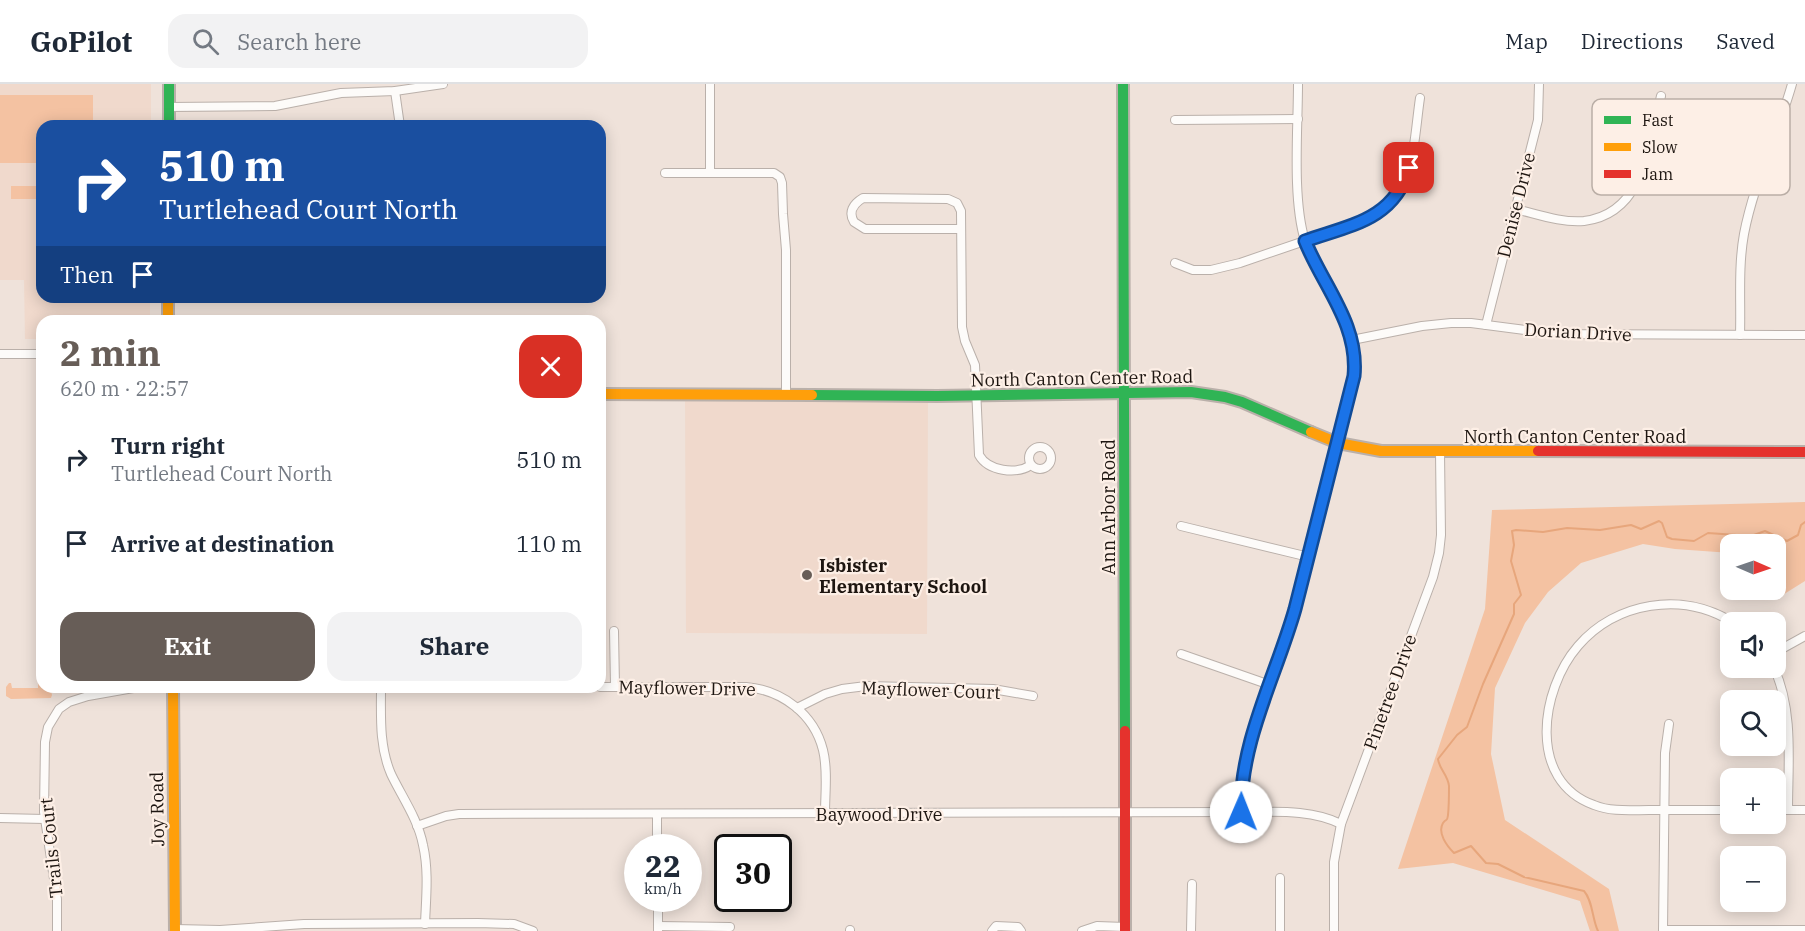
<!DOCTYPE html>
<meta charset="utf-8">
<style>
body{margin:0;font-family:"IBM Plex Serif",serif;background:#f2f2f3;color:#1f2937;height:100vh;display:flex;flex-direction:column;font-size:22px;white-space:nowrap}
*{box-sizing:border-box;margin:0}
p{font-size:20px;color:#747a83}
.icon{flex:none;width:33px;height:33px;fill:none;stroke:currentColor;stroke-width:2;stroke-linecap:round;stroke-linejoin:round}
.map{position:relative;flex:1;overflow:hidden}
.drawer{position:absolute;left:36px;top:231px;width:570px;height:378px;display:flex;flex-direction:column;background:#fff;border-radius:18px;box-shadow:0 3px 15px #0003}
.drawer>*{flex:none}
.top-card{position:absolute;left:36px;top:36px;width:570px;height:183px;border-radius:18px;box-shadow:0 3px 15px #0003;background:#1a4fa0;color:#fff;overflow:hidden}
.needle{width:39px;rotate:92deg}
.tools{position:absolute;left:1720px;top:450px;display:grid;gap:12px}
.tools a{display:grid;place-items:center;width:66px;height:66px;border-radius:12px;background:#fff;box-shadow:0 3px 15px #0003;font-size:30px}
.speed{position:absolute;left:624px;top:750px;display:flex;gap:12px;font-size:30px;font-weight:700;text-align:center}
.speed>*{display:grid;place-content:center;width:78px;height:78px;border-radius:50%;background:#fff;box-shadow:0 3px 15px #0003;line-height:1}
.speed small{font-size:15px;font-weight:400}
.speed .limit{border:3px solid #111;border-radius:9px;background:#fff;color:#111}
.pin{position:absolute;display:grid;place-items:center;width:51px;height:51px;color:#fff;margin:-26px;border-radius:12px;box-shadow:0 3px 9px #0006}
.me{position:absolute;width:66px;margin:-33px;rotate:1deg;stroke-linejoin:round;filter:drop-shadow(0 0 4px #0008)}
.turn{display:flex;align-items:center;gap:21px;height:126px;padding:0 24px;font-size:27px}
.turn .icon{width:78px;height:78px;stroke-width:2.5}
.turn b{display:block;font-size:42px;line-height:51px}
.then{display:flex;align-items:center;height:57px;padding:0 24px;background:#0003;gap:12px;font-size:22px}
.round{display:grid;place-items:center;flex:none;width:63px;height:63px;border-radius:18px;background:#f2f2f3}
.overview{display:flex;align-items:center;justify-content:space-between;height:102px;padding:0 24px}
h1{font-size:36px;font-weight:700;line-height:45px;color:#675d57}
.action{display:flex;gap:12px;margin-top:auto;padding:12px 24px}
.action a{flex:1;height:69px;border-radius:18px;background:#675d57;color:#fff;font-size:24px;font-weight:700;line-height:69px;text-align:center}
.action a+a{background:#f2f2f3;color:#1f2937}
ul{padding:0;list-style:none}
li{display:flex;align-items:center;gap:18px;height:84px;padding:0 24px}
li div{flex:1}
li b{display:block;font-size:22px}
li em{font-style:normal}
header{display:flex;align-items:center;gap:36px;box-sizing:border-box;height:84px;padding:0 30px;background:#fff;border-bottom:2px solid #e0e1e3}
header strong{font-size:28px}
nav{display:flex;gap:33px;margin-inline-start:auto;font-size:21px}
.search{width:420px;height:54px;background:#f2f2f3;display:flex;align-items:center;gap:15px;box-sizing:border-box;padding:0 21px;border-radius:18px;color:#747a83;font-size:22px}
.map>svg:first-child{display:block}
</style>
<header>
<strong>GoPilot</strong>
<div class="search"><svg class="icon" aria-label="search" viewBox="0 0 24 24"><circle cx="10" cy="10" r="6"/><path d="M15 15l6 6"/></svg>Search here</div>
<nav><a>Map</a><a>Directions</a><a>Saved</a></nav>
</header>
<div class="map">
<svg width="1805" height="847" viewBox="0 0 1805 847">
<rect width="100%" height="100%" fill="#efe2da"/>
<g fill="#f0d9cc">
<path d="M0 0H151V42H42V213H150V237H42V255H25L24 196H0Z"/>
<path d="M685 317 928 318 927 550 686 549Z"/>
</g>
<g fill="#f4c2a2">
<path d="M0 11H93V42H42V79H0Z"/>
<rect x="11" y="102" width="31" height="13"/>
<path d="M1805 418V497L1781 512 1774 506H1776V460H1731V469L1675 465 1643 460 1581 479 1548 508 1525 539 1495 604 1491 670 1505 736 1609 805 1619 847H1590L1580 817 1453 779 1398 785 1485 525 1492 426Z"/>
<path d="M42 596V603H50L52 611 51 614 11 615 6 612V603L9 599H11L12 604H38V597Z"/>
</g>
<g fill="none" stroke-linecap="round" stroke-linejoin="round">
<path stroke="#e7a67c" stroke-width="2" d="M1598 847C1592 835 1593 817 1584 807L1524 793 1498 780 1486 779 1471 762 1454 769C1447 762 1437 749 1443 739 1447 733 1447 739 1448 731 1449 722 1449 711 1449 702 1448 691 1439 685 1438 675L1457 651 1467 643 1483 600 1514 530V520L1521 511 1511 477 1514 461 1512 447 1516 446 1543 448 1567 444 1600 446 1631 441 1641 445 1659 437 1662 439 1667 453 1672 455 1694 457 1708 449 1751 452 1765 447 1787 457 1798 451 1801 441 1805 438"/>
<g stroke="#bab0aa" stroke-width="10">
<g id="street">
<path d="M710 0V89H774L780 93 782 99 783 130 786 166V310"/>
<path d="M395 7 400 42"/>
<path d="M169 23 275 22 341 9 395 7 443 0"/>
<path d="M1175 36 1298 35"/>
<path d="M665 89H710"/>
<path d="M1515 125C1537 130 1561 139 1584 137 1645 130 1650 59 1661 12"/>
<path d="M961 145H865L854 138C848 128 853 120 863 114L948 115 957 119 961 127 962 243 965 257 975 281 979 371C988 387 1016 391 1031 381"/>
<path d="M1175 179 1193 186H1211L1240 179 1369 135C1416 108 1413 61 1420 14"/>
<path d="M1486 241 1538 36 1539 0"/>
<path d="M1740 251C1741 217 1738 183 1744 150 1754 98 1778 50 1792 0"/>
<path d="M1352 256 1422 242 1451 239H1471L1556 250 1805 251"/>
<path d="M0 270H42"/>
<circle cx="1040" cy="374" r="11"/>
<path d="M1181 442 1309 473"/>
<path d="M614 547 615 603"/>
<path d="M1776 568 1805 552"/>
<path d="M1181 570 1270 601"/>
<path d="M1774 584C1794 627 1788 679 1788 726"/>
<path d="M381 603C381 632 379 662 391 690 402 713 418 735 423 761 429 787 426 814 425 840"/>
<path d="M600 603H746C782 606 814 630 823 666 828 686 825 709 825 730"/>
<path d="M797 624 825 610 842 605 866 602 993 605 1033 612"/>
<path d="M1731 726C1704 726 1676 726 1649 726 1631 726 1611 728 1594 721 1527 697 1540 606 1578 562 1616 518 1682 507 1732 538"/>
<path d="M1776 726H1805"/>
<path d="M1241 728V700L1246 669 1295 525 1355 284C1354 230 1320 204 1305 157 1292 114 1298 46 1298 0"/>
<path d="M657 731V764"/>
<path d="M0 734 45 735"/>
<path d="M417 742 446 732 459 730 1241 728C1275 728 1311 725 1341 740"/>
<path d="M658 814V846"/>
<path d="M658 842 730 843"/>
<path d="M175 845 220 846 304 840 478 839 514 840 533 847"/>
<path d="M850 846V847"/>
<path d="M1663 846H1805"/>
<path d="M57 847V815L44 728 45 658 48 643 59 625 69 618 88 612 139 603"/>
<path d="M992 847 996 842 1018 843 1021 847"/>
<path d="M1082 847 1097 842 1125 843"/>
<path d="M1191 847 1192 800"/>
<path d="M1280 847V794"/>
<path d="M1334 847V778L1341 740 1433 493 1439 469 1441 451 1440 368"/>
<path d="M1663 847 1665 669 1669 640"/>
</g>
</g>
<g stroke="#bab0aa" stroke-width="14">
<g id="fast">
<path d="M169 0V42"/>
<path d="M1123 0 1125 647"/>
<path d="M812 311 937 312 1191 308 1225 313 1242 318 1311 348"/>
</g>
</g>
<g stroke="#bab0aa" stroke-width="14">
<g id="slow">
<path d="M168 213V237"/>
<path d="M600 310 812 311"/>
<path d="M1311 348 1338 359 1381 367H1538"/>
<path d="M173 603 175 847"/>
</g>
</g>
<g stroke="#bab0aa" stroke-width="14">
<g id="jam">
<path d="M1538 367 1805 368"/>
<path d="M1125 647V847"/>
</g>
</g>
<use href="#street" stroke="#fdfbf9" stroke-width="8"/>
<use href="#fast" stroke="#30b455" stroke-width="10"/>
<use href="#slow" stroke="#ff9f0a" stroke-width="10"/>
<use href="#jam" stroke="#e5322d" stroke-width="10"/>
</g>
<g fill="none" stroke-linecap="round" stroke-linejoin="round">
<g stroke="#114b97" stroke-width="15">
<path id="route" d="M1241 728C1240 657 1276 592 1295 525L1354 292C1359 240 1323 202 1305 157 1350 141 1394 136 1409 84"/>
</g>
<use href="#route" stroke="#1a73e8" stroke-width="10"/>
</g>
<circle fill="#675d57" stroke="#fdefe6" stroke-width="2" cx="807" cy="491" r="6"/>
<g text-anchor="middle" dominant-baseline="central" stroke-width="4.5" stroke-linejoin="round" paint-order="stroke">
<g font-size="18" fill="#1e1611" stroke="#fdefe6">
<text transform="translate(1516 121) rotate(-76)">Denise Drive</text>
<text transform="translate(1578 248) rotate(3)">Dorian Drive</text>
<text transform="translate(1082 294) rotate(-1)">North Canton Center Road</text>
<text x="1575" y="352">North Canton Center Road</text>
<text transform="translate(1108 423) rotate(-90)">Ann Arbor Road</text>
<text transform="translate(687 604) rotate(1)">Mayflower Drive</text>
<text transform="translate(931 606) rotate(2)">Mayflower Court</text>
<text transform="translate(1390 608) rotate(-70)">Pinetree Drive</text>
<text transform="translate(157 725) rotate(-91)">Joy Road</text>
<text x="879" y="730">Baywood Drive</text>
<text transform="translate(51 764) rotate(-96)">Trails Court</text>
</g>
<g font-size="18" font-weight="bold" fill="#1e1611" stroke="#fdefe6" text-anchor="start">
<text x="819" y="481">Isbister<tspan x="819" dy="21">Elementary School</tspan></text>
</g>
</g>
<rect x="1592" y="15" width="198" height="96" rx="9" fill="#fdefe6" stroke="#baaea6" stroke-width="1.5"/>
<rect x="1604" y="32" width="27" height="8" fill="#30b455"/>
<rect x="1604" y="59" width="27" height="8" fill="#ff9f0a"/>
<rect x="1604" y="86" width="27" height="8" fill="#e5322d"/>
<g font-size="16" fill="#1e1611">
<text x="1642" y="42">Fast</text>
<text x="1642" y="69">Slow</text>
<text x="1642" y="96">Jam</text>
</g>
</svg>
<div class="tools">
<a><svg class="needle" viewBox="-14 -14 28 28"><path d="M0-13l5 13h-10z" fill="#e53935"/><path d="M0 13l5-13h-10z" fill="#747a83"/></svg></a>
<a><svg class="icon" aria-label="sound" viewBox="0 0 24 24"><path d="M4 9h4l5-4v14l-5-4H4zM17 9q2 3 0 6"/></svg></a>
<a><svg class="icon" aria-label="search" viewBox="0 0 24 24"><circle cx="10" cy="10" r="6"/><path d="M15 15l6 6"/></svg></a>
<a>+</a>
<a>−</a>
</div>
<div class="speed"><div>22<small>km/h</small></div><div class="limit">30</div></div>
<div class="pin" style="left:1409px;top:84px;background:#d93025"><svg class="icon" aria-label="arrive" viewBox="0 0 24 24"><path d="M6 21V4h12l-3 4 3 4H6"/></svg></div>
<svg class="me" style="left:1241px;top:728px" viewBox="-20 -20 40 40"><circle r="19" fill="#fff"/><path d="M0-13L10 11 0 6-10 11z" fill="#1a73e8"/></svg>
<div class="top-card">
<div class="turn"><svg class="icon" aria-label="right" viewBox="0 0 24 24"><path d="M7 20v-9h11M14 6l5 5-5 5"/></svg><div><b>510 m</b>Turtlehead Court North</div></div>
<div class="then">Then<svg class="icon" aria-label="arrive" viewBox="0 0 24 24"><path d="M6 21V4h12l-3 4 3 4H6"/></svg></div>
</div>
<section class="drawer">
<div class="overview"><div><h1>2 min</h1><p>620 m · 22:57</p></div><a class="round" style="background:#d93025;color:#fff"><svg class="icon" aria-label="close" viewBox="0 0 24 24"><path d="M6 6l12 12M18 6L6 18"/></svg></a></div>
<ul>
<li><svg class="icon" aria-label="right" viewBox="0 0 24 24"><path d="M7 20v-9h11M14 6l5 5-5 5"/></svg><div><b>Turn right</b><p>Turtlehead Court North</p></div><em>510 m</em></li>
<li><svg class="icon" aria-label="arrive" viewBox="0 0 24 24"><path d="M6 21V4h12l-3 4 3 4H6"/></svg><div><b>Arrive at destination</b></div><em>110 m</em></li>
</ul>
<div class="action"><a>Exit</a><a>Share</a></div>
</section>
</div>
